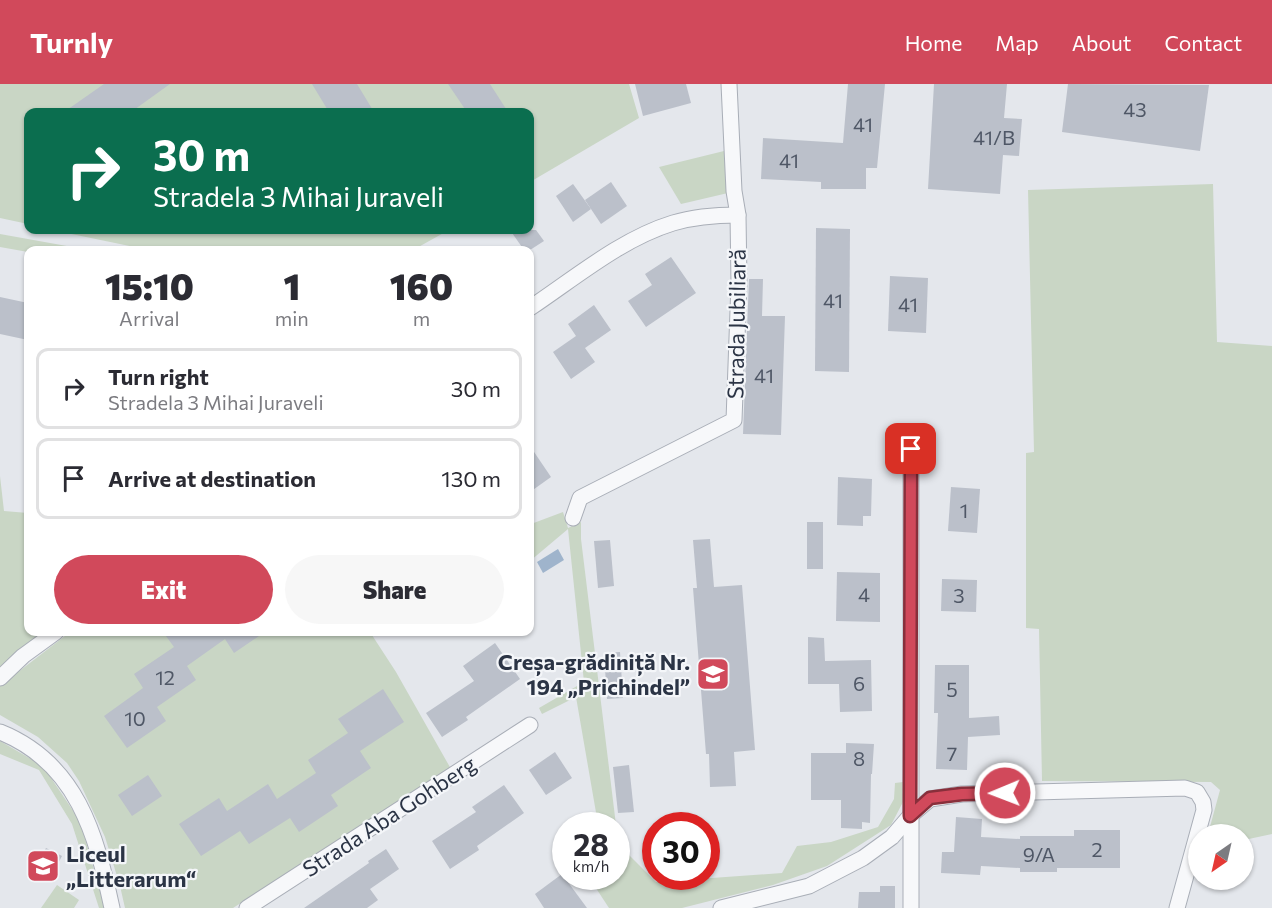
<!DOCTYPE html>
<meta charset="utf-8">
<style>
body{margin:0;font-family:Commissioner,sans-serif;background:#f7f7f7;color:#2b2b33;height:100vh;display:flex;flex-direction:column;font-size:22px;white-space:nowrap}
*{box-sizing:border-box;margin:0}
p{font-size:20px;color:#7c7c81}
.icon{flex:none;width:33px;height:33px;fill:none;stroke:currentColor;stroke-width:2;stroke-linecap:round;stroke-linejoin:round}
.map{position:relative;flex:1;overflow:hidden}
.details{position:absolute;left:24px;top:162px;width:510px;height:390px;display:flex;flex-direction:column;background:#fff;border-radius:12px;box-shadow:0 2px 4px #0004}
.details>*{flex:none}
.banner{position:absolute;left:24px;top:24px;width:510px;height:126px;border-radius:12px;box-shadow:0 2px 4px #0004;background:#0b6e4f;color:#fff;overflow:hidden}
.needle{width:39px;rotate:214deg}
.tools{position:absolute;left:1188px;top:740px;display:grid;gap:12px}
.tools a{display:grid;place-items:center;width:66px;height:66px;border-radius:50%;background:#fff;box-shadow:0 2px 4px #0004;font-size:30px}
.speed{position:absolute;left:552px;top:728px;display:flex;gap:12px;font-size:30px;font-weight:700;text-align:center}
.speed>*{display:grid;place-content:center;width:78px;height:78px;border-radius:50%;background:#fff;box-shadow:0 2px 4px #0004;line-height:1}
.speed small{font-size:15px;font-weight:400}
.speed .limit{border:9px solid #d22;background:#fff;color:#111}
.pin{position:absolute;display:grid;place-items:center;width:51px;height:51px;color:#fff;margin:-26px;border-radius:12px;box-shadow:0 3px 9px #0006}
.me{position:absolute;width:66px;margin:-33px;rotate:269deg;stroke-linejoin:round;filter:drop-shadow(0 0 4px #0008)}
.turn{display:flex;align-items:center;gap:21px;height:126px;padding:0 30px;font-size:27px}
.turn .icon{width:78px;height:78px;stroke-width:2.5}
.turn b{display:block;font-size:42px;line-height:51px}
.eta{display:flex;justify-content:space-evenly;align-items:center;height:102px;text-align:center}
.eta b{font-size:36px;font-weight:800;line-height:42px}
.action{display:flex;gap:12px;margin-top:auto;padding:12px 30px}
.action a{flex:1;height:69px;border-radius:36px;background:#d1495b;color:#fff;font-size:24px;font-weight:800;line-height:69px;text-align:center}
.action a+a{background:#f7f7f7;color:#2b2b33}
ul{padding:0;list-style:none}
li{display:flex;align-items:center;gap:18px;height:81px;margin:0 12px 9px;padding:0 18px;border:3px solid #e1e1e2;border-radius:12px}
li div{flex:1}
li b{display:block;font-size:22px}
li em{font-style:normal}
header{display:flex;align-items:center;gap:36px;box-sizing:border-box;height:84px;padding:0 30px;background:#d1495b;color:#fff}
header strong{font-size:28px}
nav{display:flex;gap:33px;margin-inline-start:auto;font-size:21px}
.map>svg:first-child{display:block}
</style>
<header>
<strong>Turnly</strong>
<nav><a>Home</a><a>Map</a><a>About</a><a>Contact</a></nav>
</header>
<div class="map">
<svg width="1272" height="824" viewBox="0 0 1272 824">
<rect width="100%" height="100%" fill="#e4e7ec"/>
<g fill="#c9d6c5">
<path d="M0 0H629L639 34 530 98V28H28V140L0 134Z"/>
<path d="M724 67 728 109 681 120 659 83Z"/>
<path d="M1213 100 1217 258 1272 262V750L1244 756V750H1208L1220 706 1211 698 1042 697 1039 545 1026 544V369L1034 368 1028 106Z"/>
<path d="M52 146H449L413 166H149Z"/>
<path d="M0 150 89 166 28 168 0 163Z"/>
<path d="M0 392 4 427 28 429V548H47L0 584Z"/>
<path d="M563 428 568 444 581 438V455L616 741H595L598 740 576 613 542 630 539 624 584 598 568 445 530 477V438L531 440Z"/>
<path d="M70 548H370L396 588 451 685 233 824H125L120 802 105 753 79 697 67 679 38 653 0 631V602Z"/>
<path d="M0 657 43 682 80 737 105 824H99L72 740 39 686 0 670Z"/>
<path d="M903 698V718L891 741 827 782 773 801 682 824H609L588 792H616L617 742 619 761 656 798 782 789 797 762 831 758 878 743 894 715 895 699Z"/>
<path d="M57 801 79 816 74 824H41Z"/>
</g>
<path fill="#9fb4cc" d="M558 465 564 476 543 489 537 478Z"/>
<g fill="#bbc0ca">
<path d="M104 0H170L131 28H64Z"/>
<path d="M312 0H357L374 28H329Z"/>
<path d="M448 0H490L508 28H467Z"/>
<path d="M635 0H686L691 19 643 32Z"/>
<path d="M848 0H885L877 84H866V105H821V98L761 95 763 54 843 59Z"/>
<path d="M934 0H1007L1004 34 1022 35 1019 72 1003 71 1000 110 928 105Z"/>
<path d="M1068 0 1209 1 1200 67 1062 48Z"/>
<path d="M611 98 627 122 601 140 585 116Z"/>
<path d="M573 100 591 125 573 138 556 112Z"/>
<path d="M816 144 850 145 849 288 815 287Z"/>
<path d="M510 146H536L544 157 530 166H524Z"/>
<path d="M671 173 696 209 646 243 628 217 652 201 645 190Z"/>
<path d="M890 192 928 194 926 249 888 247Z"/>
<path d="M749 195H763L762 232H785L781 351 743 350Z"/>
<path d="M0 213 28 219V256L0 250Z"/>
<path d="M594 221 611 246 585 264 595 278 571 295 553 268 576 252 568 240Z"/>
<path d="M530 362 551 393 530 408Z"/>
<path d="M838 393 872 395 871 432H863V442L837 441Z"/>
<path d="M951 403 980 405 977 449 948 447Z"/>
<rect x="807" y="438" width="16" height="47"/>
<path d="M710 455 714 503 742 501 755 666 734 668 736 702 710 703 709 670H706L693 504H697L693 456Z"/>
<path d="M610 456 614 502 598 504 594 457Z"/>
<path d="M837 488 880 489V538L836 537Z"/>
<path d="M942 495 977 496 976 528 941 527Z"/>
<path d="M163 548H265L234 569 225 555 187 582 196 596 157 623 166 637 127 664 104 632 143 604 134 590 174 563Z"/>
<path d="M808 553 824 554 825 577 871 576 872 627 840 628 839 600H808Z"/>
<path d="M495 559 520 595 466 633 468 636 442 653 426 629 474 597 463 582Z"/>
<path d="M620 568 623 614 607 615 604 569Z"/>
<path d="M935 581H969V634L999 632 1000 651 968 653 967 686 936 685 938 629H934Z"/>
<path d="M383 605 404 638 360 667 371 684 331 711 338 722 299 748 290 734 249 760 240 747 201 772 179 740 219 714 227 727 268 700 277 715 316 689 308 676 348 649 338 635Z"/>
<path d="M846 659 874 660 872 690H871L870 739 862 738V745L841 744V716H811V669H846Z"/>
<path d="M555 668 572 694 546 711 529 686Z"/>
<path d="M629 681 634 728 618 729 613 683Z"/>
<path d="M148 691 162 712 132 732 118 711Z"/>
<path d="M504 701 524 729 477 762 479 766 450 785 432 757 476 728 472 723Z"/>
<path d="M956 733 982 735 981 753 1020 755V752H1074V746H1120V784H1057V788H1020V784L981 782 980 791 941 789 942 768H954Z"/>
<path d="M46 764 62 772 54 787 38 778Z"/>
<path d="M386 765 399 785 370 805 378 816 367 824H304L369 779 368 777Z"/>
<path d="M562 790 587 824H544L535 810Z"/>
<path d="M880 802H895V824H858L859 808H880Z"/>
</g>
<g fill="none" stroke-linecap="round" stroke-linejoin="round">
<g stroke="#a9aeb7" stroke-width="17">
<g id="street">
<path d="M530 224C575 194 621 155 673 139 693 133 717 131 738 131"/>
<path d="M573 434 580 414 734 336 739 199 738 131 734 107 729 0"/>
<path d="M0 594 23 572 56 548"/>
<path d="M0 648C77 679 96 750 112 824"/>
<path d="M247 824 530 641"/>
<path d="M721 824 809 802 863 774 892 753 910 732 930 715 962 710 1185 704 1197 708 1203 718 1204 726 1177 824"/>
<path d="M911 824V365"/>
</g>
</g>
<use href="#street" stroke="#f7f8fa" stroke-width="15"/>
</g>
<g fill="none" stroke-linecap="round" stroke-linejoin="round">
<g stroke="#882f3b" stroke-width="15">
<path id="route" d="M911 365 910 732 930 714 962 710 1005 709"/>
</g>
<use href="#route" stroke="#d1495b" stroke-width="10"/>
</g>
<defs>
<g id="school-square" transform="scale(1.725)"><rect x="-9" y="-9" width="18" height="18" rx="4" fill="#d1495b" stroke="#f4f6f9"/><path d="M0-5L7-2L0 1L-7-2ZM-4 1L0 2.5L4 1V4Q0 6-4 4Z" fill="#fff"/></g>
</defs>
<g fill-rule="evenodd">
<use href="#school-square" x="713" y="590"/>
<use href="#school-square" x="43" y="782"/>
</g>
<g text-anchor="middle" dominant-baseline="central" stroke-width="4.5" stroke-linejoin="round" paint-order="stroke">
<g font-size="20" fill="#4f5766">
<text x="1135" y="25">43</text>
<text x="863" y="40">41</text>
<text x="994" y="53">41/B</text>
<text x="789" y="76">41</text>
<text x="833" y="216">41</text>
<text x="908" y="220">41</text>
<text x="764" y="291">41</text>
<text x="964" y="426">1</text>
<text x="864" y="510">4</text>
<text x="959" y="511">3</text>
<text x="165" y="593">12</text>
<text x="859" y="599">6</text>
<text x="952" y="605">5</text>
<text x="135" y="634">10</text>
<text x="952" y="669">7</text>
<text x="859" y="674">8</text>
<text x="1097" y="765">2</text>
<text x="1039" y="770">9/A</text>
</g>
<g font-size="22" fill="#2b3445" stroke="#f4f6f9">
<text transform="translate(736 240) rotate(-89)">Strada Jubiliară</text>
<text transform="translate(389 732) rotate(-33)">Strada Aba Gohberg</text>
</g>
<g font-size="22" font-weight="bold" fill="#2b3445" stroke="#f4f6f9" text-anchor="end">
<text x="690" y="577">Creșa-grădiniță Nr.<tspan x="690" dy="25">194 „Prichindel”</tspan></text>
<text x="66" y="769" text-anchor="start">Liceul<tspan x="66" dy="25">„Litterarum“</tspan></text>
</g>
</g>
</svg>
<div class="tools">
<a><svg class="needle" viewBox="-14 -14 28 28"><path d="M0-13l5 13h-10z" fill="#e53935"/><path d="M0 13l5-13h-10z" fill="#7c7c81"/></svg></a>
</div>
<div class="speed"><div>28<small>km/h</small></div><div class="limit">30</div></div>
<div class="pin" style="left:911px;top:365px;background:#d93025"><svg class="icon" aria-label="arrive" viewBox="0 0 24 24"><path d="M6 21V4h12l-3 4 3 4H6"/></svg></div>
<svg class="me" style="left:1005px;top:709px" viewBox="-20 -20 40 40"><circle r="17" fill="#d1495b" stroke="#fff" stroke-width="3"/><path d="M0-11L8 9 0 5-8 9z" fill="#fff"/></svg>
<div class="banner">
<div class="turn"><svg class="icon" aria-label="right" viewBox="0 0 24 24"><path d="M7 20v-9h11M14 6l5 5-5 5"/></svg><div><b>30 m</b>Stradela 3 Mihai Juraveli</div></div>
</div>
<section class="details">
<div class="eta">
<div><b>15:10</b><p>Arrival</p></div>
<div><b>1</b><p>min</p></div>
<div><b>160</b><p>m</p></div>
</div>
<ul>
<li><svg class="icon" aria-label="right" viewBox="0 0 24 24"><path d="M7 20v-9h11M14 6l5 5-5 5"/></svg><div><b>Turn right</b><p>Stradela 3 Mihai Juraveli</p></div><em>30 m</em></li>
<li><svg class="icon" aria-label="arrive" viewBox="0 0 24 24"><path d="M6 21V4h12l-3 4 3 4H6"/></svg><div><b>Arrive at destination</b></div><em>130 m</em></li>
</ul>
<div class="action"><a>Exit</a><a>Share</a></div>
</section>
</div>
